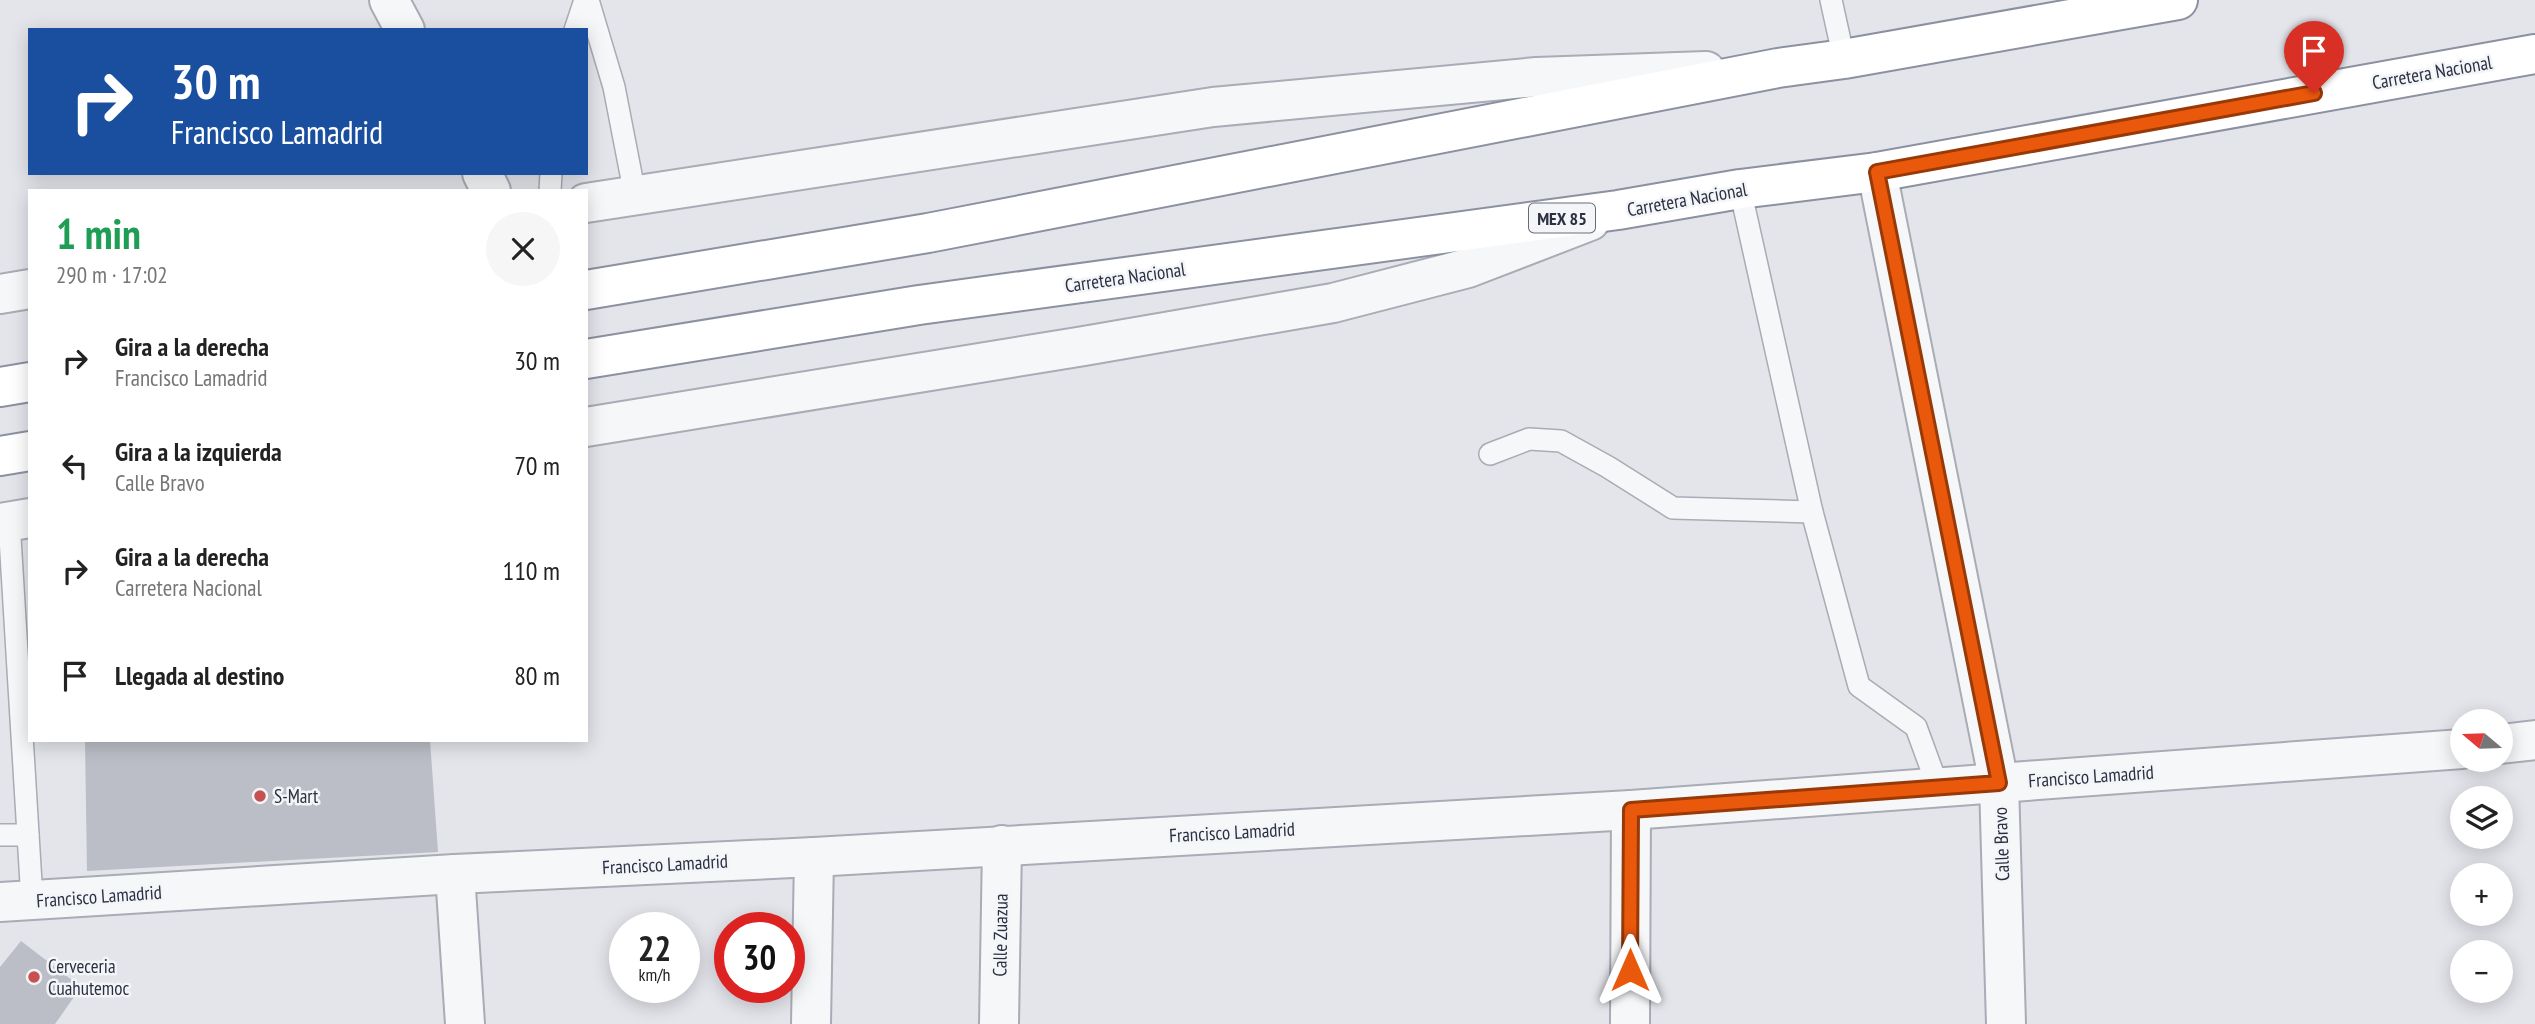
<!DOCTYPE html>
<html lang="es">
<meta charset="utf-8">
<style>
body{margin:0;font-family:"PT Sans Narrow",sans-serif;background:#f6f6f6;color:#222;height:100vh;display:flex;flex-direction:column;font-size:26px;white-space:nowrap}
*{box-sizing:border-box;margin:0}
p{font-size:23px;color:#767676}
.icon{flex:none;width:38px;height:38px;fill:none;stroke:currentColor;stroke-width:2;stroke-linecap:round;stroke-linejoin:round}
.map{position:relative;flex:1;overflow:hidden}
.side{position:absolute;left:28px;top:189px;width:560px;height:553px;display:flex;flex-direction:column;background:#fff;border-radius:0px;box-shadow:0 4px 18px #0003}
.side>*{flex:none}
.banner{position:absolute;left:28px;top:28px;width:560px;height:147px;border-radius:0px;box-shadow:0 4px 18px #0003;background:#1a4fa0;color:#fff;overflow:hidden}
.needle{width:46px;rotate:289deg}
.tools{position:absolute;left:2450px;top:709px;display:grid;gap:14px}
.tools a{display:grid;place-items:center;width:63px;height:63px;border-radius:50%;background:#fff;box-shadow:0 4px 18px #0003;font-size:35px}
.speed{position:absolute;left:609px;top:912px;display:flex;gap:14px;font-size:35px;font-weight:700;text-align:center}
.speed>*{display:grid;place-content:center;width:91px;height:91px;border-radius:50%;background:#fff;box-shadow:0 4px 18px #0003;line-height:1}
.speed small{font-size:18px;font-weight:400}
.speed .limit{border:10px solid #d22;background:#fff;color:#111}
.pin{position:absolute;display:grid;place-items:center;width:60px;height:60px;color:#fff;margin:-72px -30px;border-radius:50% 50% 50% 0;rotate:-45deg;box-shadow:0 0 7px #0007}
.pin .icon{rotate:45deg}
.me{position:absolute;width:77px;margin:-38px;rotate:0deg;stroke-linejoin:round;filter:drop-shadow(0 0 5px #0008)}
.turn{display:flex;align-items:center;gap:24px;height:147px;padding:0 28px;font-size:32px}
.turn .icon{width:91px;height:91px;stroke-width:2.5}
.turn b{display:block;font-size:49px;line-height:60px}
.round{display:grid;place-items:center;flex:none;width:74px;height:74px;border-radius:37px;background:#f6f6f6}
.head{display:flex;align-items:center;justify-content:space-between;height:119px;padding:0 28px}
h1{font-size:42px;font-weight:800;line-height:52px;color:#1e9e55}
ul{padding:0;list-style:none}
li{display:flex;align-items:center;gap:21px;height:105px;padding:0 28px}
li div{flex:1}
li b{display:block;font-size:26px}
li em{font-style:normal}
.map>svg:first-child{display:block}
</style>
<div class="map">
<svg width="2535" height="1024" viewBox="0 0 2535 1024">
<rect width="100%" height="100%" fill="#e4e5eb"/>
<g fill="#bbbec7">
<path d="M85 740H430L438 852 87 871Z"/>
<path d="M21 941 81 987 55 1024H0V967Z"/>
</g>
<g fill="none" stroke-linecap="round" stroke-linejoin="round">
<g stroke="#a9abb5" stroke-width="24">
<g id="service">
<path d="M588 0 614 87 635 195"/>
<path d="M1831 0 1844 59"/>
<path d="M575 30 585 0"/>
<path d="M1740 189 1812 512 1859 686 1916 727 1938 787"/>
<path d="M550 191 551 173"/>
<path d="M1490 454 1529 439 1561 441 1608 467 1673 508 1812 512"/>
<path d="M9 521 32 900"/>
<path d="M0 835H28"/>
</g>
</g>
<g stroke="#a9abb5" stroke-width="42">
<g id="minor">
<path d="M389 0 405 30"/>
<path d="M1877 172 1999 783 2006 1024"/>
<path d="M482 173 491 191"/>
<path d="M2501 744 2535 740"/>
<path d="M455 874 465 1024"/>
<path d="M0 902 455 874 814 857 1631 810 2462 749"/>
<path d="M811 1024 814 857"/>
<path d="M999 1024 1002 845"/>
<path d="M1630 1024 1631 810"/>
</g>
</g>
<g stroke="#a9abb5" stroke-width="42">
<g id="tertiary">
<path d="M586 203 1213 107 1537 77 1706 71"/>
<path d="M0 294 30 289"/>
<path d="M586 427 1084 346 1333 303 1468 268 1590 221"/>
<path d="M0 523 30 518"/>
</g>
</g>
<g stroke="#8c91a1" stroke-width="42">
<g id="trunk">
<path d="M586 290 928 233 1778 68 1844 59 2178 0"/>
<path d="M586 359 919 305 1618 210 1740 189 1877 172 2535 54"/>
<path d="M0 387 30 382"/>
<path d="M0 456 30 451"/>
</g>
</g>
<use href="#service" stroke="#f6f7f9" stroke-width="21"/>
<use href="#minor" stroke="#f6f7f9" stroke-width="38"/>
<use href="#tertiary" stroke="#f6f7f9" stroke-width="38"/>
<use href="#trunk" stroke="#fff" stroke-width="38"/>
</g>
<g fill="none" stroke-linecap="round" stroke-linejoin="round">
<g stroke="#983908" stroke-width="18">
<path id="route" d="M1630 970 1631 810 1999 783 1877 172 2314 93"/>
</g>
<use href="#route" stroke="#ea580c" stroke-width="12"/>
</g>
<g fill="#c75152" stroke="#f3f5f8" stroke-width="2.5">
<circle cx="260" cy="796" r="7"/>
<circle cx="34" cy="977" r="7"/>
</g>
<g text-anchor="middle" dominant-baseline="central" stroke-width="5" stroke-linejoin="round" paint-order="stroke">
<rect fill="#f3f5f8" stroke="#686c79" stroke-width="2" x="1529" y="203.5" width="66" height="29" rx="5"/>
<g font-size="18" font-weight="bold" fill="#2c3142">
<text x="1562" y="218">MEX 85</text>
</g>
<g font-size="19" fill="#2c3142" stroke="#f3f5f8">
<text transform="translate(2432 72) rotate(-10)">Carretera Nacional</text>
<text transform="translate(1687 199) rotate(-10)">Carretera Nacional</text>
<text transform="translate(1125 277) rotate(-8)">Carretera Nacional</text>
<text transform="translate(2091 776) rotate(-4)">Francisco Lamadrid</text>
<text transform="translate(1232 832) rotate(-3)">Francisco Lamadrid</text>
<text transform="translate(2001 844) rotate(-92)">Calle Bravo</text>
<text transform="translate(665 864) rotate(-3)">Francisco Lamadrid</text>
<text transform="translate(99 896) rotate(-4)">Francisco Lamadrid</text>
<text transform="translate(1000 935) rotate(-89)">Calle Zuazua</text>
</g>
<g font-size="19" fill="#2c3142" stroke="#f3f5f8" text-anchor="start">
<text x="274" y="796">S-Mart</text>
<text x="48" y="966">Cerveceria<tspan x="48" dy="22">Cuahutemoc</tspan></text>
</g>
</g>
</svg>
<div class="tools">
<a><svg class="needle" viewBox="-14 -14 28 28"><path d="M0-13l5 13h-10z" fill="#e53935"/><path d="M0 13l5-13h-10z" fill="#767676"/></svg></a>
<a><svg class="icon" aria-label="layers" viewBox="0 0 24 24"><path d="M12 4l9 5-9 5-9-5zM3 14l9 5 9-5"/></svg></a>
<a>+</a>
<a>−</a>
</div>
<div class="speed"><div>22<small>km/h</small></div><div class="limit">30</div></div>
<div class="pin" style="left:2314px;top:93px;background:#d93025"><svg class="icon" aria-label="arrive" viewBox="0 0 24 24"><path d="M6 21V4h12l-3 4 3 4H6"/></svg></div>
<svg class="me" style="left:1630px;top:970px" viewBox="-20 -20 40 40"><path d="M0-17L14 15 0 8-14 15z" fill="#ea580c" stroke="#fff" stroke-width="4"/></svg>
<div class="banner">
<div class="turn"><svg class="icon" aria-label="right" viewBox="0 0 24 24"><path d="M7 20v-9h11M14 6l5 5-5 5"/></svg><div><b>30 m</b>Francisco Lamadrid</div></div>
</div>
<section class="side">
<div class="head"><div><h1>1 min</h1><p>290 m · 17:02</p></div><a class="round"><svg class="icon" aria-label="close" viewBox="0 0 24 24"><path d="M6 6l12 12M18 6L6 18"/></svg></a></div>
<ul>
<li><svg class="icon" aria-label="right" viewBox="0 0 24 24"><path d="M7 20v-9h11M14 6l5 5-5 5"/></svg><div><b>Gira a la derecha</b><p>Francisco Lamadrid</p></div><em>30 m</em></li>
<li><svg class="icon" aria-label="left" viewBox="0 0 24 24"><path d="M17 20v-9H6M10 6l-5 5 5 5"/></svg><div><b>Gira a la izquierda</b><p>Calle Bravo</p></div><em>70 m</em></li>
<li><svg class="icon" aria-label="right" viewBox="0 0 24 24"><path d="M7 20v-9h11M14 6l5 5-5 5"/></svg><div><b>Gira a la derecha</b><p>Carretera Nacional</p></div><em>110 m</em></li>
<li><svg class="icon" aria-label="arrive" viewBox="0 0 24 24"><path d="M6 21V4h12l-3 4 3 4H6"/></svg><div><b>Llegada al destino</b></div><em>80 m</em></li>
</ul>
</section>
</div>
